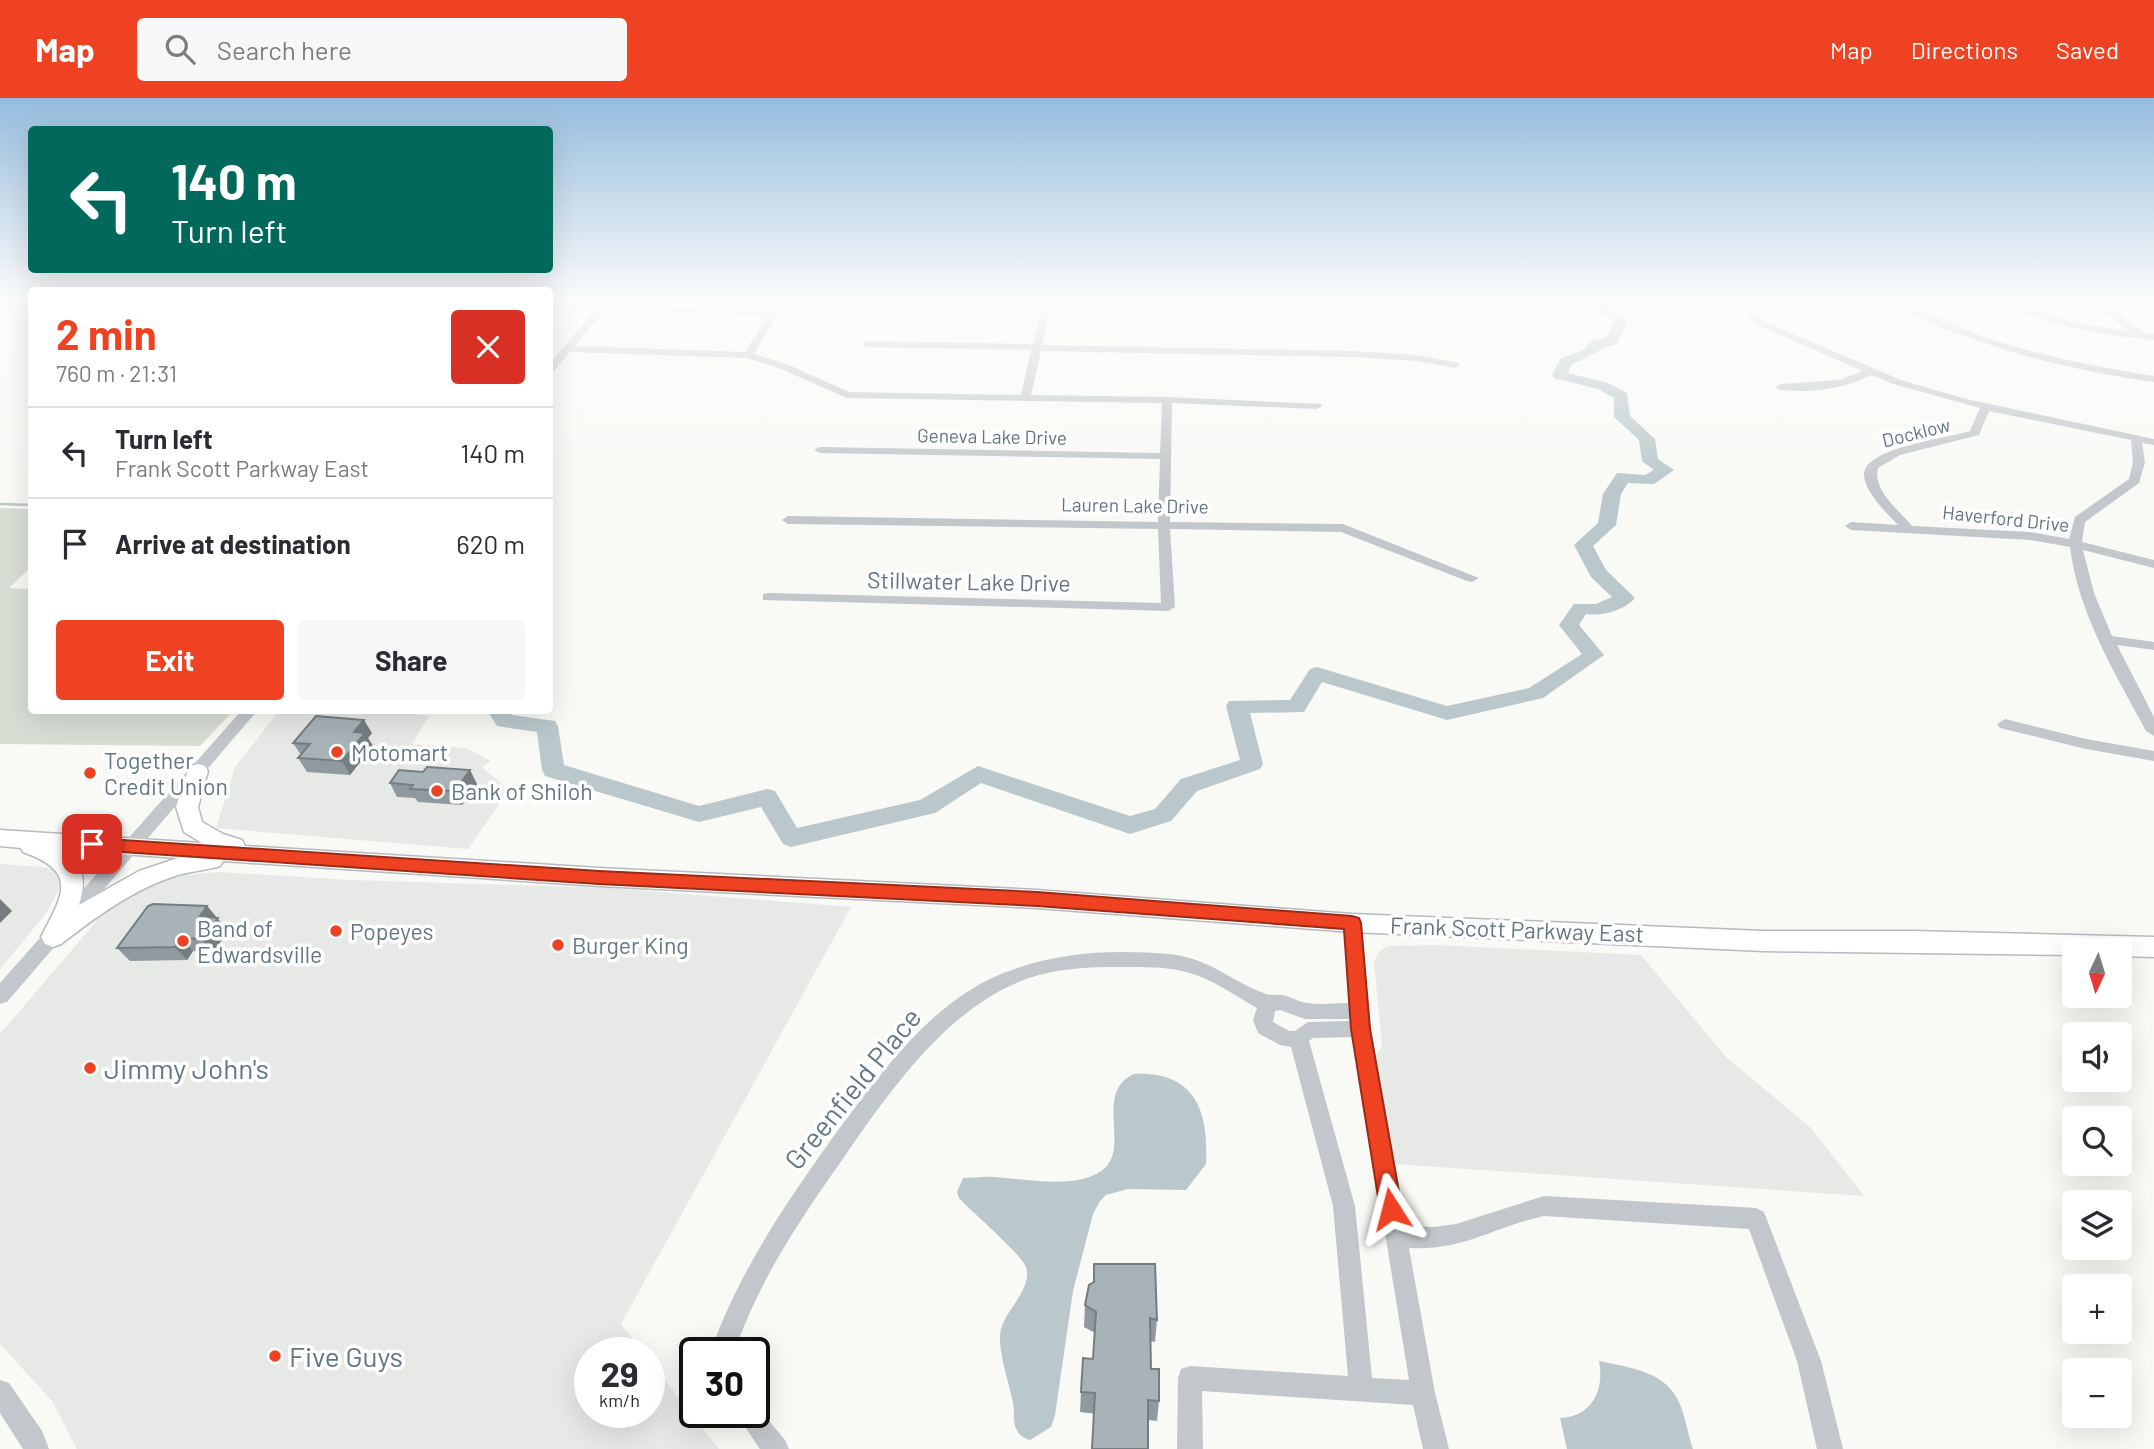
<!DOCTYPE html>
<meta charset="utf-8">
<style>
body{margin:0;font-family:Barlow,sans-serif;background:#f7f7f7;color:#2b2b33;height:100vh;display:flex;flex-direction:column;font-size:26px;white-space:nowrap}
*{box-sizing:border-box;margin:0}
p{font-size:23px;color:#7c7c81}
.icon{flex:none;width:38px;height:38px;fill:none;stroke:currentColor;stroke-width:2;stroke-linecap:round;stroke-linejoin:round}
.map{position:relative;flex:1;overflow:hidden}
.panel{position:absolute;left:28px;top:189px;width:525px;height:427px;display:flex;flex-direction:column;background:#fff;border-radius:7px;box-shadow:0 7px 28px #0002}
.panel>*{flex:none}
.banner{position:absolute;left:28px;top:28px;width:525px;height:147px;border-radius:7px;box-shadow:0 7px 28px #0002;background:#00695c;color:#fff;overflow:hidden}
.needle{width:46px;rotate:184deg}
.controls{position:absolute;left:2062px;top:840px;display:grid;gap:14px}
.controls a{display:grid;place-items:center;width:70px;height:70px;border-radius:7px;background:#fff;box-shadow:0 7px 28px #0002;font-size:35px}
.speed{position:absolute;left:574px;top:1239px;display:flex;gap:14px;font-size:35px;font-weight:700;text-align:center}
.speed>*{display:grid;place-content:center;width:91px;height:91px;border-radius:50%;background:#fff;box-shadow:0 7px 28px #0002;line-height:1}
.speed small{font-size:18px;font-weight:400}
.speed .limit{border:4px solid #111;border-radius:10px;background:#fff;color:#111}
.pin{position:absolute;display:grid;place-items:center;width:60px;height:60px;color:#fff;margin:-30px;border-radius:14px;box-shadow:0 4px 10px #0006}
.me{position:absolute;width:77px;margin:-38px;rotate:351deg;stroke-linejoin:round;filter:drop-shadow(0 0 5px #0008)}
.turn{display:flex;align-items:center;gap:24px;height:147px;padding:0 28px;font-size:32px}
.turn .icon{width:91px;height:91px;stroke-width:2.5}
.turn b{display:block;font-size:49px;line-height:60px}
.round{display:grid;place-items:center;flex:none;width:74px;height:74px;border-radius:7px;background:#f7f7f7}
.head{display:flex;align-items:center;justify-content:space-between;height:119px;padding:0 28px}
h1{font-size:42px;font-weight:700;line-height:52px;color:#ee4222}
.cta{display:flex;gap:14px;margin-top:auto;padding:14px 28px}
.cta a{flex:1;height:80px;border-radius:7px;background:#ee4222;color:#fff;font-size:28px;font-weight:700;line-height:80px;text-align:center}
.cta a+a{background:#f7f7f7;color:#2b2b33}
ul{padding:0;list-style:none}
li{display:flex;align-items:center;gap:21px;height:91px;padding:0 28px;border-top:2px solid #e1e1e2}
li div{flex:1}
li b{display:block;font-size:26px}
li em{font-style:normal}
header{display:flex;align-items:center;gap:42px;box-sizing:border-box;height:98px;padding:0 35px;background:#ee4222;color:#fff}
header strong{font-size:33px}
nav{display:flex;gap:38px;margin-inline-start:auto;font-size:24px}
.search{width:490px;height:63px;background:#f7f7f7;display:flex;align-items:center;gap:18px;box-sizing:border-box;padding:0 24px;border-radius:7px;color:#7c7c81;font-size:26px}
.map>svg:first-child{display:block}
</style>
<header>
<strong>Map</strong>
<div class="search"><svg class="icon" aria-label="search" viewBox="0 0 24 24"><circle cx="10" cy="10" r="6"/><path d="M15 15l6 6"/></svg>Search here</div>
<nav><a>Map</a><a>Directions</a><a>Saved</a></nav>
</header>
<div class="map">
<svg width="2154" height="1351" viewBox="0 0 2154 1351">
<rect width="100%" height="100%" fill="#f9f9f6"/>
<g fill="#e7e9e7">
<path d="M385 612 429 618 412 646 466 650 491 663 482 669 504 688V699L468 751 216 730 235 669 279 613Z"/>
<path d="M0 766 54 770 61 776 60 789 48 813 0 871Z"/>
<path d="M220 774 350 782 610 790 851 809 621 1226 644 1255H590V1314H649V1262L719 1351H77L52 1303 0 1246V936L111 806 170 778Z"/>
<path d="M1436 847 1641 857 1726 959 1811 1030 1864 1098 1394 1066 1376 958 1382 948 1374 863 1379 854 1387 848Z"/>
</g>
<path fill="#d9ded5" d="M0 410 31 411V469L9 490 31 491 32 612 233 613 200 648 0 646Z"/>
<g fill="#bac8cc">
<path d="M1134 976C1195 973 1209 1013 1206 1066L1186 1092 1128 1091 1106 1097 1100 1103 1093 1116 1073 1193 1055 1317 1051 1329 1030 1342C1015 1337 1013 1327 1014 1311 1011 1288 999 1261 1000 1237 1002 1213 1033 1193 1026 1169 1022 1157 972 1114 959 1100L957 1094 963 1080C974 1080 985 1078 995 1079 1026 1081 1081 1093 1106 1069 1128 1046 1095 993 1134 976Z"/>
<path d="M1599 1263C1631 1270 1668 1273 1681 1309 1686 1322 1688 1337 1693 1351H1567L1560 1320C1591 1319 1605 1293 1599 1263Z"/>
</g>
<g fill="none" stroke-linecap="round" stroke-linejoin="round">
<path stroke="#bac8cc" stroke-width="2.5" d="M0 406 32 407"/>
<path fill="#bac8cc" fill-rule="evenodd" d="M1602 201H1637L1609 209 1628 222 1617 246C1600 250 1589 260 1572 266L1568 275 1608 285 1627 295 1630 318 1655 341 1658 361 1674 372 1654 386 1628 385 1621 396 1616 427 1593 448 1606 472 1635 500C1624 513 1602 518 1586 516L1579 527 1604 557 1543 600 1447 622 1322 584 1304 614 1250 615 1263 666 1260 671 1197 693 1171 723 1130 736 981 685 935 715 791 749 783 746 761 709 699 724 545 678 542 672 537 634 497 628 487 612H509L512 617 555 623 558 628 564 667 699 708 767 691 775 693 797 730 920 702 978 668 1130 718 1155 711 1181 681 1240 662 1226 608 1229 603 1290 602 1310 571 1317 569 1447 608 1529 590 1582 556 1559 527 1574 506H1596L1612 499 1591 479 1574 447 1598 425 1603 396 1617 375 1645 377 1654 372 1642 363 1639 342 1614 319V300L1598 291 1554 280 1552 277 1561 260 1582 253 1593 242 1606 240 1614 223 1593 210Z"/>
<g stroke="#b5bbbf" stroke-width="3">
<path id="major" d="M198 666 205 668 208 673 198 709 202 724 223 736 242 742 245 748 599 770 1037 792 1352 816 1763 833H1913L2154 839V859L2119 858V852H2074V857L1763 853 1352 834 1037 810 599 788 223 763 220 768C204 773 188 773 172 779 131 793 96 819 61 846L53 849 45 846 41 839C63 796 79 774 23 754L21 750 0 748V732L202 745 184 734 176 709 188 673 191 668ZM64 752 178 760 139 773 79 807C86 785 85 765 64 752Z"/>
</g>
<g fill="#c2c7cb" fill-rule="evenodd">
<path d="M605 201H614L575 248 745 254 768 217 672 213 667 210 672 207 774 211 779 214 754 256 789 267 849 294 1021 297 1031 252 866 249 861 246 866 243 1033 246 1042 208 886 206 883 205V201H1053L1179 205 1184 208 1182 210 1051 209 1042 247 1353 253 1417 257 1459 265 1460 267 1455 270 1417 263 1353 259 1041 253 1031 297 1167 299 1321 306 1322 308 1317 311 1172 305 1170 424 1343 426 1479 480 1472 484 1467 483 1341 434 1170 431 1175 509 1168 513 763 502V496L768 495 1161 505 1158 431 788 426 782 422 788 418 1158 424 1160 361 820 355 814 352 820 349 1160 355 1162 305 847 300 781 271 747 260 570 254 554 273 550 274V265Z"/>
<path d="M1883 201C1906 201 1961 231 1987 240 2042 258 2097 269 2154 278V284C2077 273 2002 255 1931 225 1915 218 1896 211 1883 201Z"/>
<path d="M1987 201H2000L2072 224 2130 234 2088 201C2114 201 2128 234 2154 236V242C2109 239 2065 230 2022 215 2010 211 1997 208 1987 201Z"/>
<path d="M1742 207H1748L1763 223 1901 282 1966 301 2154 341V347L2142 345 2145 364 2139 385 2085 424 2082 444 2154 462V470L2083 452 2094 495 2112 538 2154 544V552L2117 547 2154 619V638L2146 633C2115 575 2078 515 2070 449L2030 442 1851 432 1845 428 1851 424 1898 427C1887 415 1865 395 1864 377 1864 349 1949 340 1970 333L1980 310 1893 286 1871 277C1845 291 1807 296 1777 291L1776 289 1781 286 1839 282 1863 273 1757 227 1742 211ZM1989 313 2131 342 2133 364 2129 381 2075 419 2069 441 2030 434 1912 428C1899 412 1872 392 1878 370L1900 357 1979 337Z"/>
<path d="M242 612H258L7 904 0 906V885Z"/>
<path d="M2005 621 2086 641 2154 653V663L2086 651 2000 630 1997 626Z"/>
<path d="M1352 818 1358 820 1361 825 1371 931 1406 1128 1433 1129 1456 1126 1544 1098 1756 1110 1764 1114 1821 1263 1843 1351H1817L1797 1263 1749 1131 1544 1118C1493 1129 1465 1153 1409 1150L1435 1295 1449 1351H1423L1413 1307 1202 1293 1203 1351H1177L1178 1280 1181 1271 1190 1268 1348 1278 1333 1108 1291 949 1280 947 1258 935 1253 922 1257 910C1234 897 1211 880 1186 874 1165 868 1139 869 1117 869 1090 869 1065 870 1039 877 953 900 890 993 842 1062 799 1123 758 1184 734 1255H710C739 1173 786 1105 836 1035 878 979 924 914 988 882 1046 854 1106 851 1169 856 1210 860 1232 884 1266 896 1272 898 1277 896 1282 897 1290 898 1298 904 1307 905 1321 907 1335 905 1349 905L1343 825 1346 820ZM1280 912 1305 921H1351V923L1308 924 1295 933H1289L1273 924 1275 913ZM1353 939 1409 1282 1372 1280 1355 1108 1309 943 1313 940Z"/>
<path d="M0 1282 9 1285 42 1333 49 1351H23L0 1315Z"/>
<path d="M754 1305 785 1342 789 1351H760L735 1314H754Z"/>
</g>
<use href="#major" fill="#fff" fill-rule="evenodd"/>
</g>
<g fill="#909a9e">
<path d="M372 635 368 640 373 648 350 677 307 674 298 660 301 657 293 645Z"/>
<path d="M390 685 477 686 462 707 418 704 415 700 397 699Z"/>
<path d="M207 808 228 833 213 855 193 853 187 862 130 863 117 850Z"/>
<path d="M1089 1187 1157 1222 1155 1244 1150 1243 1151 1271 1159 1303 1157 1323 1080 1314 1081 1294 1093 1261 1095 1235 1084 1229 1085 1207Z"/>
</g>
<g fill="#767d81">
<path d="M364 622 372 635 368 640 373 648 350 677 342 663 354 634Z"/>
<path d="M470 672 477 686 462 707 455 693Z"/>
<path d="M0 801 12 813 0 825Z"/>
<path d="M207 808 228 833 213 855 202 841 200 818Z"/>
<path d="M182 840 193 853 187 862 175 849Z"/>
</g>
<g fill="#a8b3b8" stroke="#767d81" stroke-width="2">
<path d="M316 618 364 622 354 634 365 635 342 663 298 660 310 646 293 645Z"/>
<path d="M427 669 470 672 455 693 410 691 413 687 390 685 399 672 423 674Z"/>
<path d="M153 806 207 808 200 818 218 820 202 841 182 840 175 849 117 850 148 808Z"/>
<path d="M1094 1166H1155L1157 1222 1150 1220 1151 1271H1159V1303L1148 1302V1351H1092L1095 1295 1081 1294 1083 1260 1093 1261 1096 1214 1085 1207 1089 1187 1094 1184Z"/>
</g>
<linearGradient id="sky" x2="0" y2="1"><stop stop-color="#95bcdd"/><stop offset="0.52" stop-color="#fcfcfb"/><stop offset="1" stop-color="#fcfcfb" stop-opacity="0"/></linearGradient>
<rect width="2154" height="390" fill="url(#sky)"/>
<path fill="#ee4222" stroke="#9b2b16" stroke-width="2" d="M92 740 599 773 1037 794 1352 818 1359 820 1361 825 1370 931 1402 1111 1399 1119 1391 1122 1383 1119 1380 1111 1351 931 1344 831 1037 808 599 786 92 752 83 746Z"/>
<g fill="#ee4222" stroke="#fff" stroke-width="2.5">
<circle cx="337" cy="654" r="7"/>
<circle cx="90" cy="675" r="7"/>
<circle cx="437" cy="693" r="7"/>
<circle cx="336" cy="833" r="7"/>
<circle cx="183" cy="843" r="7"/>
<circle cx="558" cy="847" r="7"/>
<circle cx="90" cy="970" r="7"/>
<circle cx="275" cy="1258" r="7"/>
</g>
<g text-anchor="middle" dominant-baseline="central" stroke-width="7" stroke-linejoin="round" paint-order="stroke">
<g font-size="19" fill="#627783" stroke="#fff">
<text transform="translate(1916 334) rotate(-14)">Docklow</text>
<text transform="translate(992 338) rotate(1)">Geneva Lake Drive</text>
<text transform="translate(1135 407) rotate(1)">Lauren Lake Drive</text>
<text transform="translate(2006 420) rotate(6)">Haverford Drive</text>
</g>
<g font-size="23" fill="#627783" stroke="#fff">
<text transform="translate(969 483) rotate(1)">Stillwater Lake Drive</text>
<text transform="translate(1517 831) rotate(2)">Frank Scott Parkway East</text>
</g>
<g font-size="23" fill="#627783" stroke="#fff" text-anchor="start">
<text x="351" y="654">Motomart</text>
<text x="104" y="662">Together<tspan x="104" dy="26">Credit Union</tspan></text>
<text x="451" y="693">Bank of Shiloh</text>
<text x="197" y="830">Band of<tspan x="197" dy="26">Edwardsville</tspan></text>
<text x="350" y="833">Popeyes</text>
<text x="572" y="847">Burger King</text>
</g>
<g font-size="28" fill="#627783" stroke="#fff" text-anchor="start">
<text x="104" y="970">Jimmy John's</text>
<text x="289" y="1258">Five Guys</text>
</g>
<g font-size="28" fill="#627783" stroke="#fff">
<text transform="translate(852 990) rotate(-51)">Greenfield Place</text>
</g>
</g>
</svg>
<div class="controls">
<a><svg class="needle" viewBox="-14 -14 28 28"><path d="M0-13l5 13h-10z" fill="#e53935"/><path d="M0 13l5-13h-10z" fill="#7c7c81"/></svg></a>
<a><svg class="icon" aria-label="sound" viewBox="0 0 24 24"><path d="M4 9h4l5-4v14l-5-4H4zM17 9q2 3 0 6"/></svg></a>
<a><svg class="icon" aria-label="search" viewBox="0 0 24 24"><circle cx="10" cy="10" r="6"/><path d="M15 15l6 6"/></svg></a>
<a><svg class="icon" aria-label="layers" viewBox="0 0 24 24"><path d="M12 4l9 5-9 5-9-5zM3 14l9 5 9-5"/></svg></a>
<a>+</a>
<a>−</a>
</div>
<div class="speed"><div>29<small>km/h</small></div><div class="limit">30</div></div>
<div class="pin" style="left:92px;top:746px;background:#d93025"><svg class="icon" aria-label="arrive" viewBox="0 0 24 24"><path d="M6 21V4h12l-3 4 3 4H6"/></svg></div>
<svg class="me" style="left:1391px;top:1111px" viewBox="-20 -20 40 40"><path d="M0-17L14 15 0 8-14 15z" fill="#ee4222" stroke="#fff" stroke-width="4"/></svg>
<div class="banner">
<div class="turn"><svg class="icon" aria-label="left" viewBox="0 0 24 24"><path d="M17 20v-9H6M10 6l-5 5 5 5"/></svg><div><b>140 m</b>Turn left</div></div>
</div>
<section class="panel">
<div class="head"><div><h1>2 min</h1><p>760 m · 21:31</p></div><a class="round" style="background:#d93025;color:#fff"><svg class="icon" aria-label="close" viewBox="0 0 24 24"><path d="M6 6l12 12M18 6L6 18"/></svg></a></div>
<ul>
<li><svg class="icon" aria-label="left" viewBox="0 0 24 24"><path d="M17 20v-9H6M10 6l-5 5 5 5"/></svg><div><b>Turn left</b><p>Frank Scott Parkway East</p></div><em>140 m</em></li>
<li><svg class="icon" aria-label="arrive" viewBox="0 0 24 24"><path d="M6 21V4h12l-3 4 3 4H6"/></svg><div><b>Arrive at destination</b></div><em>620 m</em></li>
</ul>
<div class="cta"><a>Exit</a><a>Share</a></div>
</section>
</div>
